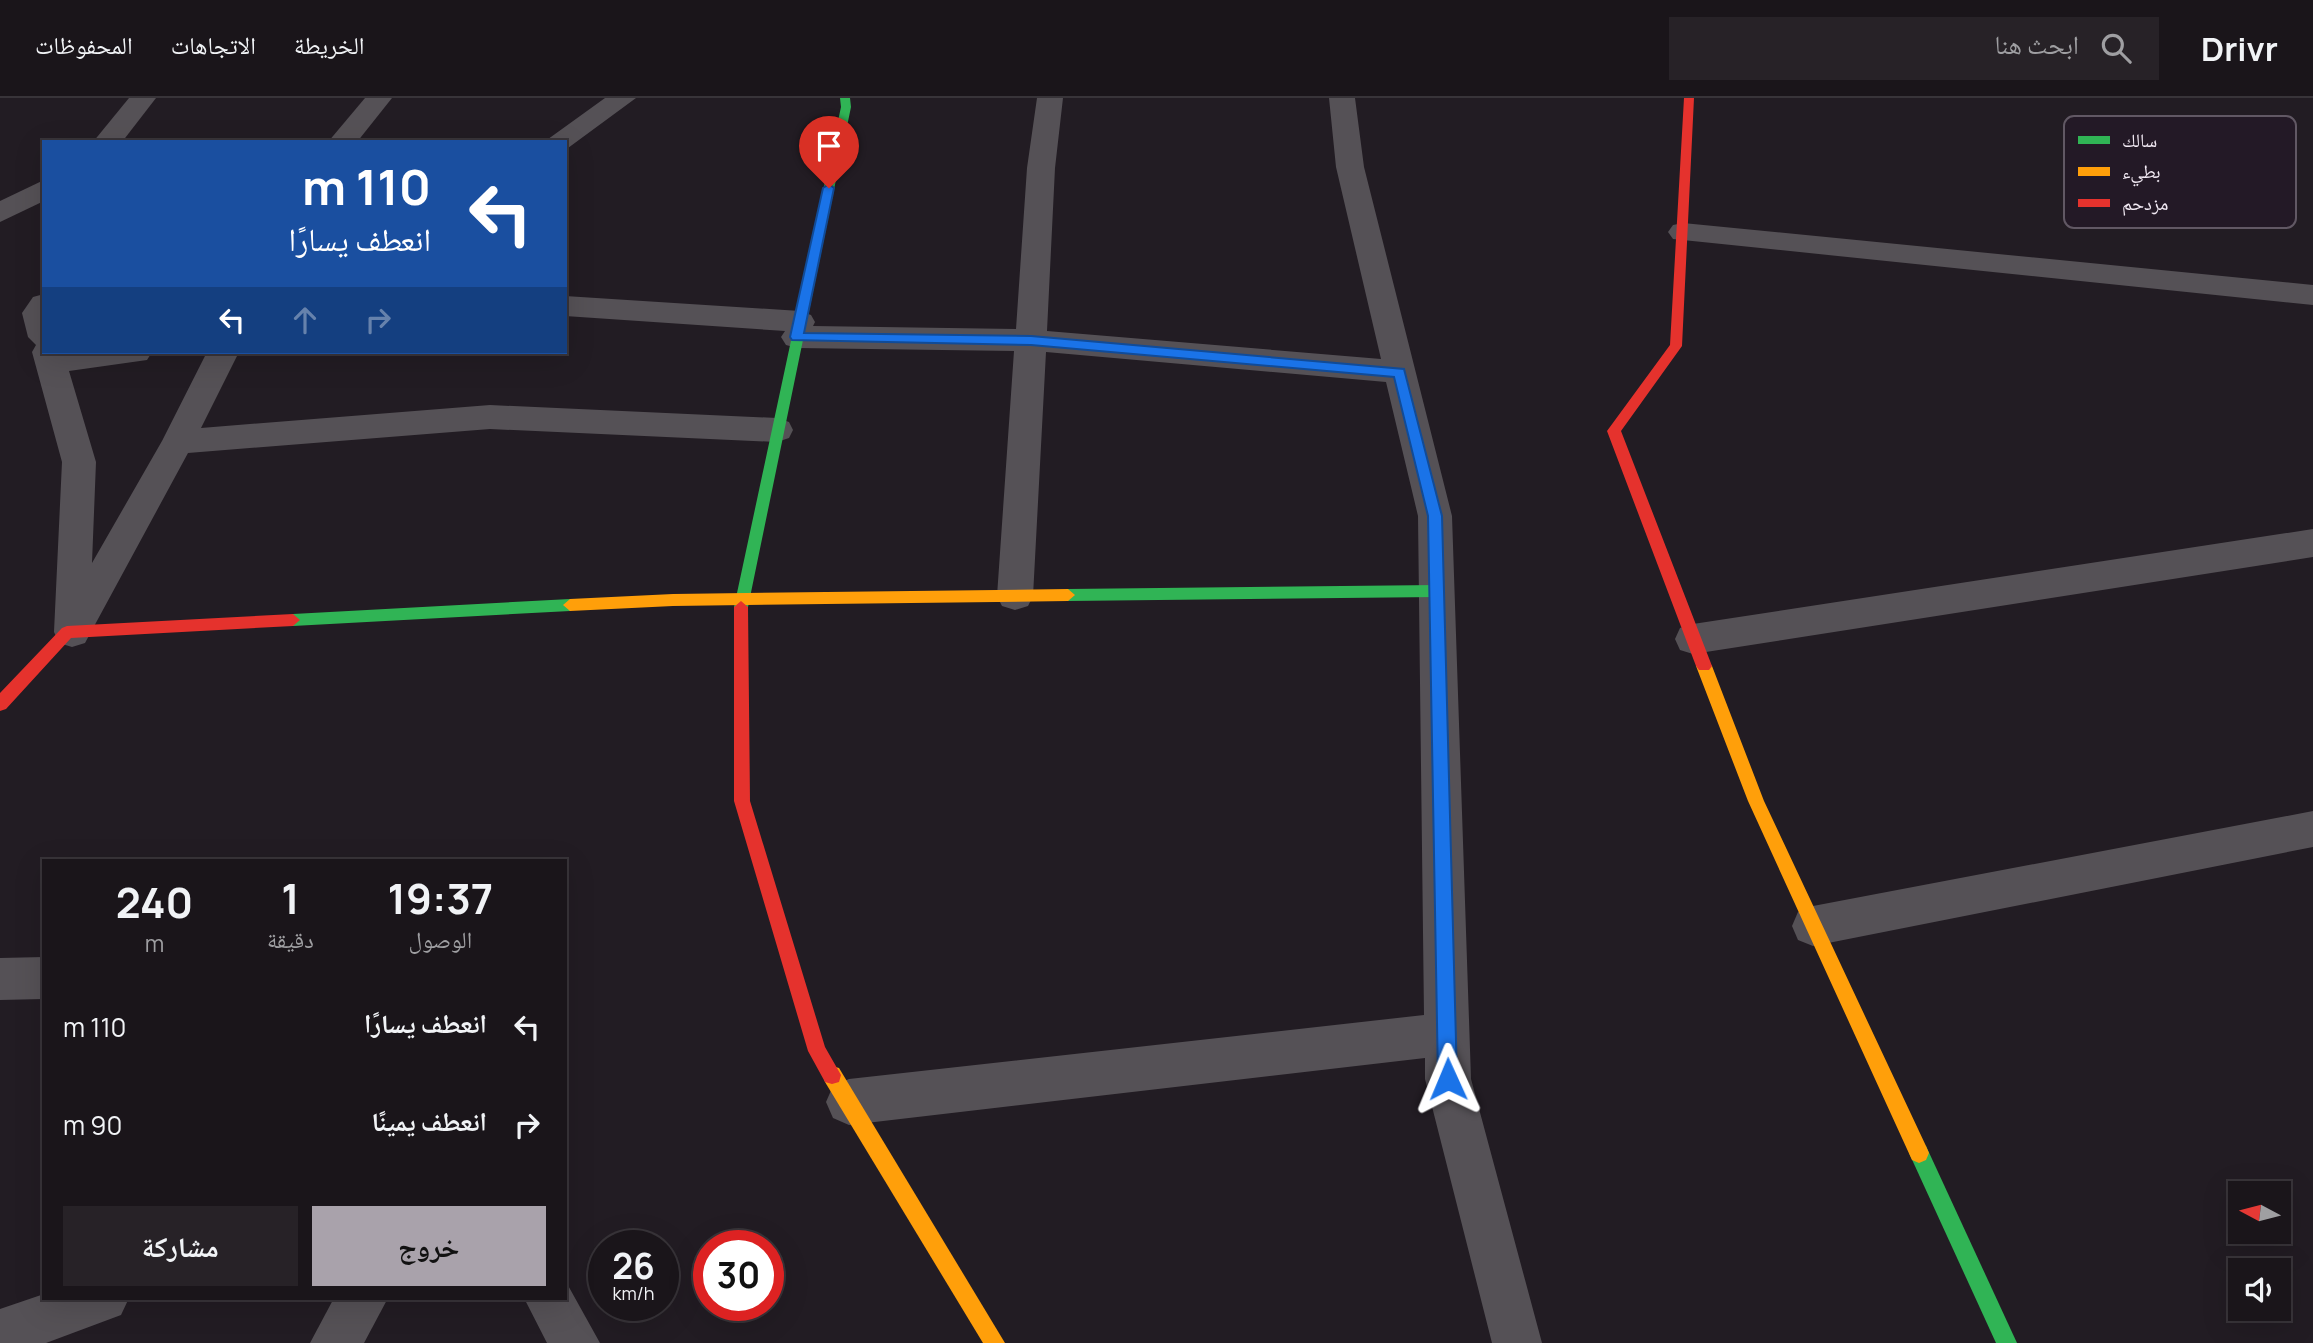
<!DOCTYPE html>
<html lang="ar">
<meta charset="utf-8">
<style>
body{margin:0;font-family:Manrope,"Noto Naskh Arabic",sans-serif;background:#272227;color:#f1f3f6;direction:rtl;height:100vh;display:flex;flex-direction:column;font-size:26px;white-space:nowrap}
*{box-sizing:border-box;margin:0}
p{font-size:23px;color:#9f9fa2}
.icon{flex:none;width:38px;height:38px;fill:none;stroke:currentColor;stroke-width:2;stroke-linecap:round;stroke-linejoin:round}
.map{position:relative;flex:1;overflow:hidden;direction:ltr}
.panel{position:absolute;left:42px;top:761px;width:525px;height:441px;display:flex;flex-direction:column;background:#1a151a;border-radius:0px;box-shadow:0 7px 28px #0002,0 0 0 2px #383439;direction:rtl}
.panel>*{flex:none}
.hud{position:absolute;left:42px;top:42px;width:525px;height:214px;border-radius:0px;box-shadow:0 7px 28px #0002,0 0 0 2px #383439;direction:rtl;background:#1a4fa0;color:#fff;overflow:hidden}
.needle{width:46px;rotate:277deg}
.tools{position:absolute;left:2228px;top:1083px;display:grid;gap:14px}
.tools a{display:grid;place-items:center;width:63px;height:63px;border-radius:0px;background:#1a151a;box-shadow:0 7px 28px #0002,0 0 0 2px #383439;font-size:35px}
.speed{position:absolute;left:588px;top:1132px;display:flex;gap:14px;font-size:35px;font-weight:700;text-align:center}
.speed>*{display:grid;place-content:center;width:91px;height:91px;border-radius:50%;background:#1a151a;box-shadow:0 7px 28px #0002,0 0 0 2px #383439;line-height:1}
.speed small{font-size:18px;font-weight:400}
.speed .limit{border:10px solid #d22;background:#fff;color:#111}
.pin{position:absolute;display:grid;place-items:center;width:60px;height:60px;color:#fff;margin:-72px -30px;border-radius:50% 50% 50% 0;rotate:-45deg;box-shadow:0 0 7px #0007}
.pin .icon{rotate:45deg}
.me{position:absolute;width:77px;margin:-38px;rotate:359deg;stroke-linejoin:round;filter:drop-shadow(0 0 5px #0008)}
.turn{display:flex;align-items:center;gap:24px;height:147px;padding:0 21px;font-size:32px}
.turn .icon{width:91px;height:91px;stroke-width:2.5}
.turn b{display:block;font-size:49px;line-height:60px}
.lanes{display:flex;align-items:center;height:66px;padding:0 21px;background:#0003;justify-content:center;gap:35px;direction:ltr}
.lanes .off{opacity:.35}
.eta{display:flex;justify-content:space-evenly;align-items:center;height:119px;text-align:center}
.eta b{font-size:42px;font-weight:700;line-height:49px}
.button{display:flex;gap:14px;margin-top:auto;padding:14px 21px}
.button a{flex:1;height:80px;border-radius:0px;background:#a9a2ab;color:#111;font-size:28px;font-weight:700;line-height:80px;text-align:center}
.button a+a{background:#272227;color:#f1f3f6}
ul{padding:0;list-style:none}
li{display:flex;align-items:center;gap:21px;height:98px;padding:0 21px}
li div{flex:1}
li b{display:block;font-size:26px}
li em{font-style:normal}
header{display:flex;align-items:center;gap:42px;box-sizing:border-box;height:98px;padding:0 35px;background:#1a151a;border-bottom:2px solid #383439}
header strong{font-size:33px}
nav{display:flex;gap:38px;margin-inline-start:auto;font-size:24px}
.search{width:490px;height:63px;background:#272227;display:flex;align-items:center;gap:18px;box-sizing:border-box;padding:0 24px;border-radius:0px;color:#9f9fa2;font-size:26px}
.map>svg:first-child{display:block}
</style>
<header>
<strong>Drivr</strong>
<div class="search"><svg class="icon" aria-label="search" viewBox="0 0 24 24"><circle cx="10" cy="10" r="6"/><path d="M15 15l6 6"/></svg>ابحث هنا</div>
<nav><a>الخريطة</a><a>الاتجاهات</a><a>المحفوظات</a></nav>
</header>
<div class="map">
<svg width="2313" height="1245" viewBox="0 0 2313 1245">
<rect width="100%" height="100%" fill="#221c23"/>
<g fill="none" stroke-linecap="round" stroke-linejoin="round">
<g fill="#555156" fill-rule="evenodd">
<path d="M129 0H156L122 44H93Z"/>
<path d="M365 0H392L357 44H328Z"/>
<path d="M605 0H636L568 50 565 51V44H544Z"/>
<path d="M1037 0H1063L1055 70 1047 233 1381 261 1336 69 1329 0H1355L1364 69 1452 418 1471 981 1542 1245H1492L1425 981V960L849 1027 833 1020 826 1004 833 988 849 981 1424 917 1418 418 1386 284 1046 254 1033 498 1028 508 1015 512 1002 508 997 498 1014 253 797 250 786 247 781 239 785 233 565 218V198L800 213 811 217 815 224 813 228 1016 231 1027 70Z"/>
<path d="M44 82V103L0 124V103Z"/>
<path d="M1683 125 2313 187V207L1673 141 1668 134 1673 127Z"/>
<path d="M44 196V254H152L147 262 69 273 96 364 92 465 162 343 207 254H239L201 330 490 307 777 320 789 324 793 332 789 340 777 344 490 331 188 355 85 545 72 549 59 545 54 534 62 364 32 254 36 247 28 239 22 215 33 199Z"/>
<path d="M2313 431V459L1693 556 1680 552 1675 541 1680 530 1693 526Z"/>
<path d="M2313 713V749L1813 848 1798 842 1792 828 1798 814 1813 808Z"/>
<path d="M44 859V901L0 902V860Z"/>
<path d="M565 1182 600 1245H547L524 1200H565Z"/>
<path d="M44 1196V1200H129L121 1217 46 1245H0V1211Z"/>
<path d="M334 1200H388L364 1245H310Z"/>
</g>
<g fill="#30b455" fill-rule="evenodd">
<path d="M840 0H850L851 9 748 509 741 515 734 509 841 9Z"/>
<path d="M1437 487 1444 493 1437 499 1068 503 1061 497 1068 491Z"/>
<path d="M570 501 577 507 570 513 293 528 286 522 293 516Z"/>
<path d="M1919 1045 1926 1048 2017 1245H1996L1909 1055 1912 1048Z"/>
</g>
<g fill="#ff9f0a" fill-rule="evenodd">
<path d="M1068 491 1075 497 1068 503 673 508 570 513 563 507 570 501 673 496Z"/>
<path d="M1704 562 1709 564 1712 568 1764 703 1926 1048 1929 1055 1926 1062 1919 1065 1912 1062 1748 703 1696 568 1699 564Z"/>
<path d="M832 968 839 970 1005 1245H983L825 984 823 977 825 970Z"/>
</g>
<g fill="#e5322d" fill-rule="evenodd">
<path d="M1684 0H1694L1682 248 1621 333 1712 568 1709 572H1699L1696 568 1607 333 1670 247Z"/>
<path d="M741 503 748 509 750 703 825 949 841 977 839 984 832 986 825 984 808 953 734 703V509Z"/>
<path d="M293 516 300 522 293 528 71 540 6 611 0 613V595L62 530 67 528Z"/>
</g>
</g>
<path fill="#1a73e8" stroke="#114b97" stroke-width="2" d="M829 86 834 90 804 235 1031 238 1404 271 1442 418 1457 981 1454 988 1448 991 1441 988 1438 981 1428 418 1394 279 1031 247 792 242 790 239 823 90Z"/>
<rect x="2064" y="18" width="232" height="112" rx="10" fill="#231926" stroke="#615864" stroke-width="2"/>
<rect x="2078" y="38" width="32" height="8" fill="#30b455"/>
<rect x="2078" y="69" width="32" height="9" fill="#ff9f0a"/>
<rect x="2078" y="101" width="32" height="8" fill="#e5322d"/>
<g font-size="19" fill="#f2eaf4">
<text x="2122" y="49">سالك</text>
<text x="2122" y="80">بطيء</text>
<text x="2122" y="112">مزدحم</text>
</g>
</svg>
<div class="tools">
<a><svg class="needle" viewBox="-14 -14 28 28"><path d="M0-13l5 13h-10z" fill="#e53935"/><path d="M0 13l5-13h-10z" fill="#9f9fa2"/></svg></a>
<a><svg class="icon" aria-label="sound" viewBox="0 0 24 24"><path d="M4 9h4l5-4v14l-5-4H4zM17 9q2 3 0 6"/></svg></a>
</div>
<div class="speed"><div>26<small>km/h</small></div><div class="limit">30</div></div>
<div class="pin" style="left:829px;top:90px;background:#d93025"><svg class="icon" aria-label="arrive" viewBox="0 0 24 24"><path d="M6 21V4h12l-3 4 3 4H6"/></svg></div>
<svg class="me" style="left:1448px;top:981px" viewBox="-20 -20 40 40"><path d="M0-17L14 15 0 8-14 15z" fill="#1a73e8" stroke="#fff" stroke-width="4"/></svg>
<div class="hud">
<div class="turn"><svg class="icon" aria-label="left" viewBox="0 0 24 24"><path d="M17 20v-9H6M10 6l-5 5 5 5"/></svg><div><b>110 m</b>انعطف يسارًا</div></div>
<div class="lanes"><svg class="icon" aria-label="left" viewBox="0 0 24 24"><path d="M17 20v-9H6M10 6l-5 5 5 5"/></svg><svg class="icon off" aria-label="ahead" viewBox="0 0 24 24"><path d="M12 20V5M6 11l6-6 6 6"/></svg><svg class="icon off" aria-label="right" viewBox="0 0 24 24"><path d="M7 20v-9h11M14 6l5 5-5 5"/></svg></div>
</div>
<section class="panel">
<div class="eta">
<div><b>19:37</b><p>الوصول</p></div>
<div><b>1</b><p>دقيقة</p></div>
<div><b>240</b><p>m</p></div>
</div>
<ul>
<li><svg class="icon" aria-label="left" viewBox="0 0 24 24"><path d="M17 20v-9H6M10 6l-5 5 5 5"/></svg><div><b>انعطف يسارًا</b></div><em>110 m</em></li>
<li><svg class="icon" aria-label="right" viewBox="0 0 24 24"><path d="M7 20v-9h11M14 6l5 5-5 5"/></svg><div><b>انعطف يمينًا</b></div><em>90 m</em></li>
</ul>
<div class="button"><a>خروج</a><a>مشاركة</a></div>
</section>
</div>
